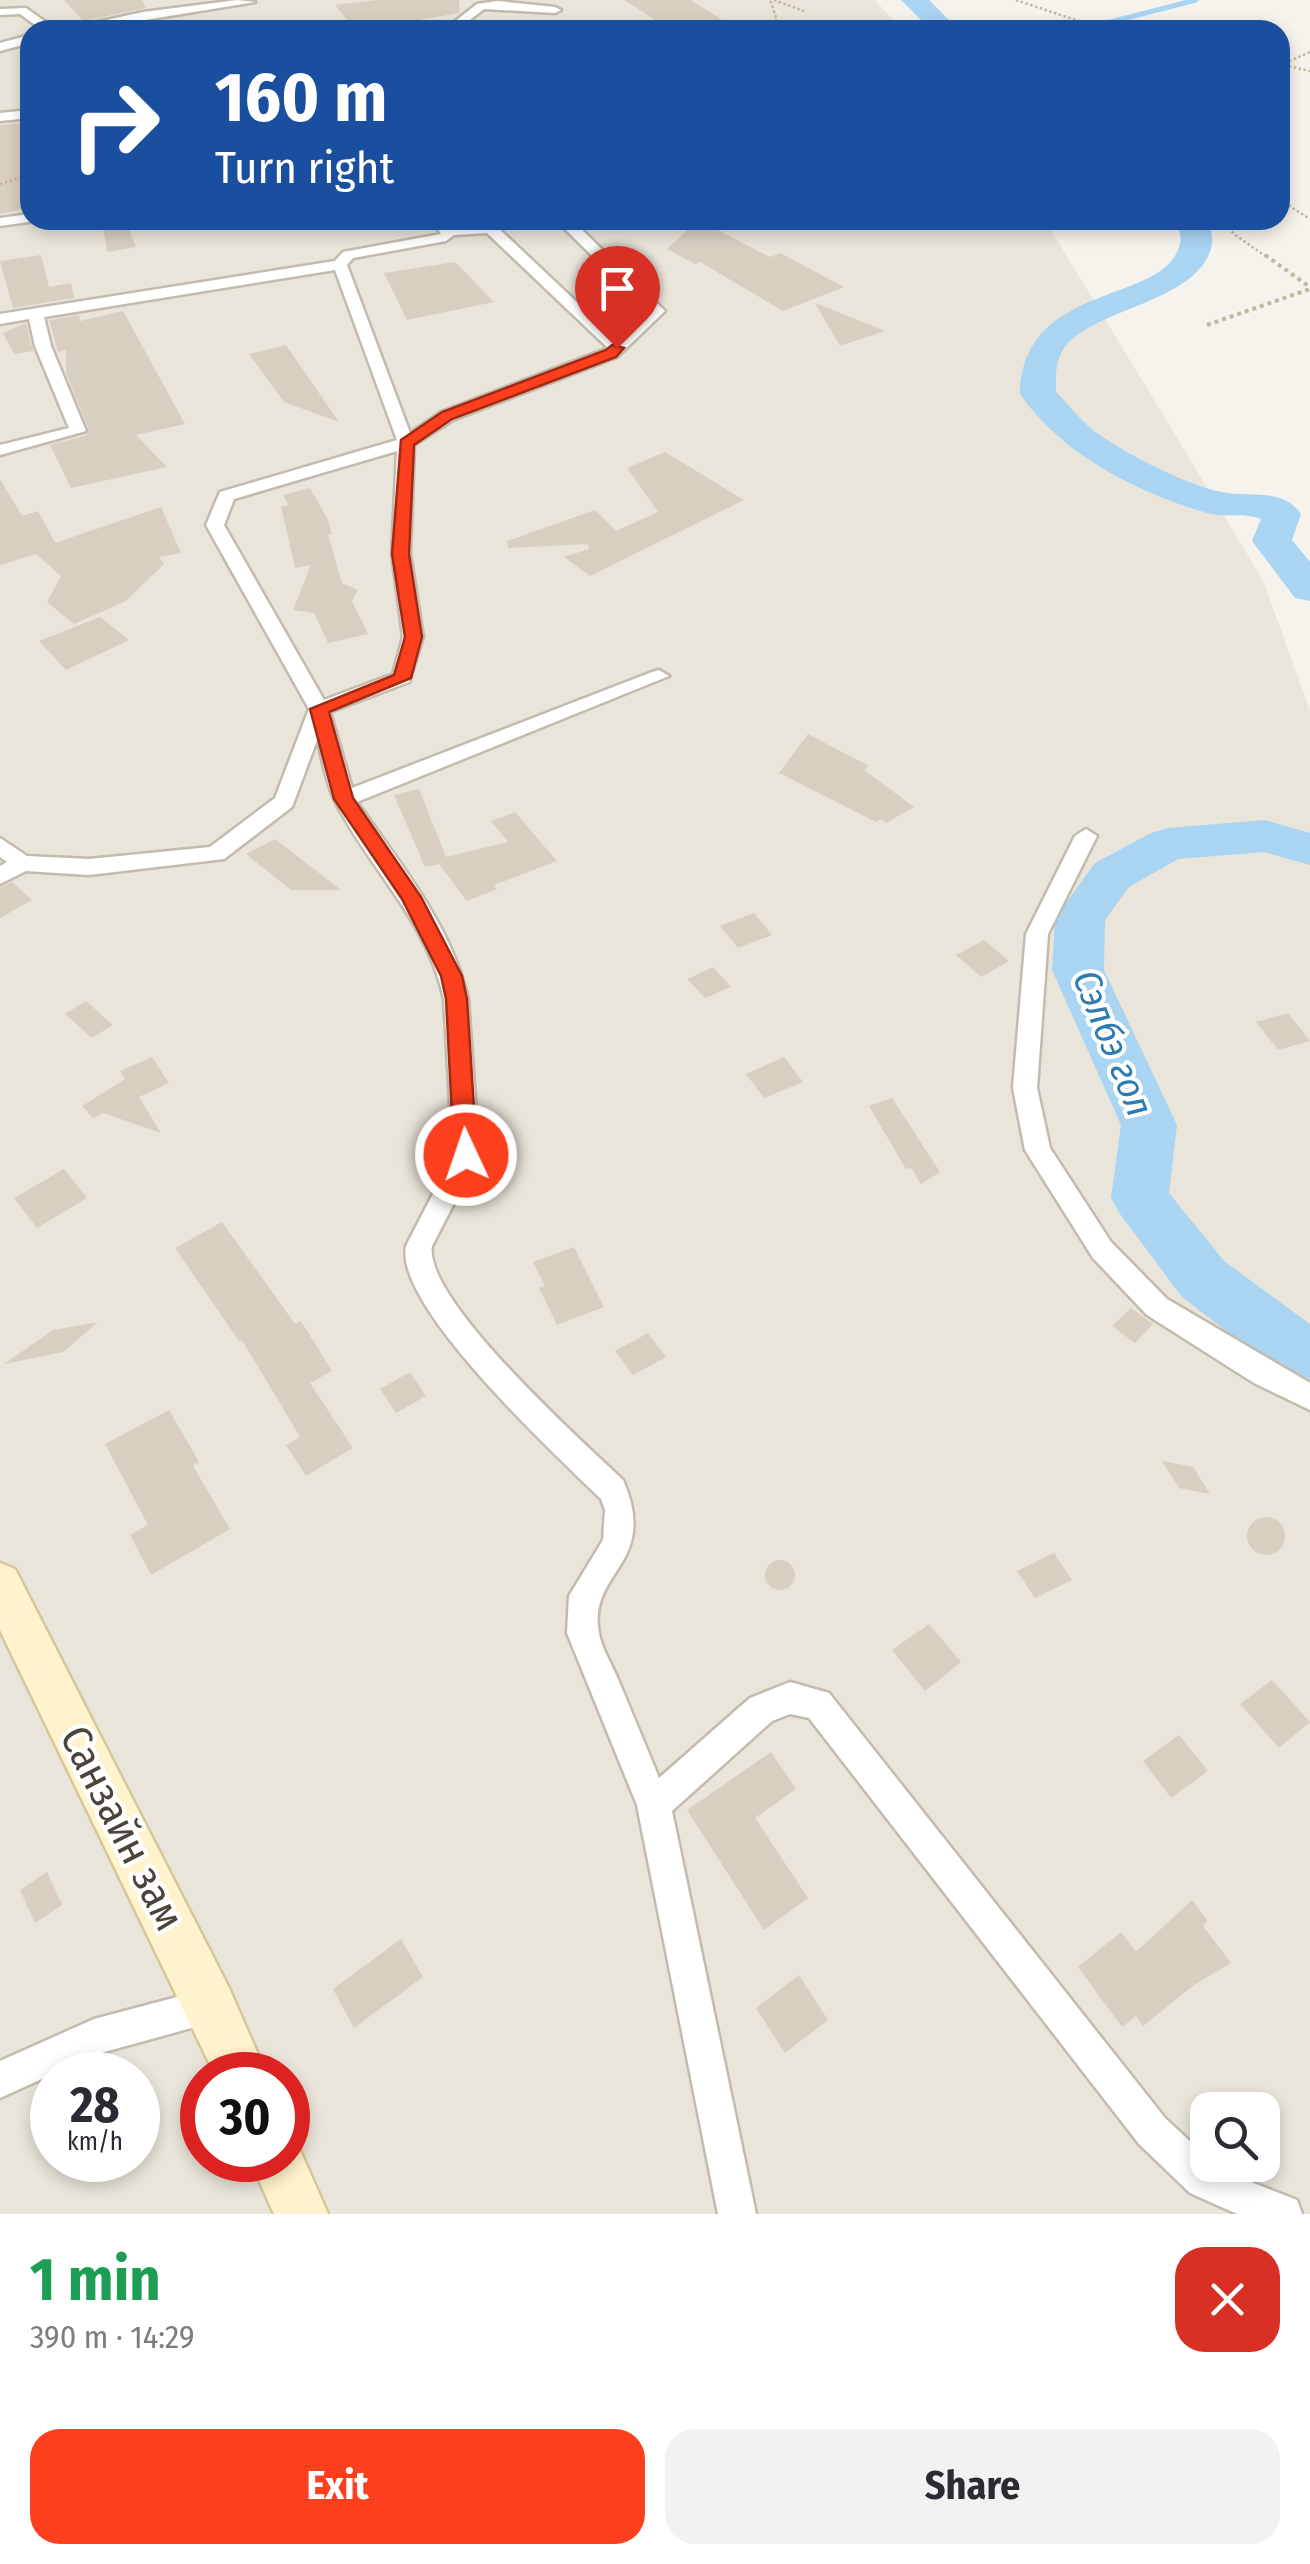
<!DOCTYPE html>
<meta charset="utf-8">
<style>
body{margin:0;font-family:"Fira Sans Condensed",sans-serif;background:#f2f2f3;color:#2b2b33;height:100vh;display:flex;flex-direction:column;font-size:38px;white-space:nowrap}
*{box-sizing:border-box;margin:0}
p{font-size:32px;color:#7c7c81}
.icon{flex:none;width:55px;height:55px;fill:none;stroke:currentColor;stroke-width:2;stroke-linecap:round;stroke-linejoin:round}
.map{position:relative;height:2214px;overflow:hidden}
.panel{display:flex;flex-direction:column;background:#fff;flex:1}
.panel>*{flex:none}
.banner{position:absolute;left:20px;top:20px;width:1270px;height:210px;border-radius:30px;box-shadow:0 5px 15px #0003;background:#1a4fa0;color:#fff;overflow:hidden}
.fabs{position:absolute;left:1190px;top:2092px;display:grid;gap:20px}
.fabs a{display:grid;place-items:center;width:90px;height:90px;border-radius:20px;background:#fff;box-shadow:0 5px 15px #0003;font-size:50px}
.speed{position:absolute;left:30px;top:2052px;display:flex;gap:20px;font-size:50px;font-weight:700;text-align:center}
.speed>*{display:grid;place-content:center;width:130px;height:130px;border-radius:50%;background:#fff;box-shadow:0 5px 15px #0003;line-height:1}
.speed small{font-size:25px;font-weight:400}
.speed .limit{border:15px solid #d22;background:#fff;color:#111}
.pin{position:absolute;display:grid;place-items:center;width:85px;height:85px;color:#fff;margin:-102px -42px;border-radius:50% 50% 50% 0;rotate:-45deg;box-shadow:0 0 10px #0007}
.pin .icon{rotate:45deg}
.me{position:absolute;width:110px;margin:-55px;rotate:357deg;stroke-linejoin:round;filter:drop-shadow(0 0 8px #0008)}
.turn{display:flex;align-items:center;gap:35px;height:210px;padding:0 30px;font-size:45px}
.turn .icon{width:130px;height:130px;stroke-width:2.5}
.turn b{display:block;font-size:70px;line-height:85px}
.round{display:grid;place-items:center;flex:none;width:105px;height:105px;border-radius:30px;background:#f2f2f3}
.summary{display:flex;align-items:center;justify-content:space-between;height:170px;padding:0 30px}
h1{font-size:60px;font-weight:700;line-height:75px;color:#1e9e55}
.primary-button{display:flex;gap:20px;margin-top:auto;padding:20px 30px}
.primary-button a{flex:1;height:115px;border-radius:30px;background:#fc3f1d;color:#fff;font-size:40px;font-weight:700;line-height:115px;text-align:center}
.primary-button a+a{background:#f2f2f3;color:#2b2b33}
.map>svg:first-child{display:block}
</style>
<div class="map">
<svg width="1310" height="2214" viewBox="0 0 1310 2214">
<rect width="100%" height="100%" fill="#f6f3ec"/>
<path fill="#eae5da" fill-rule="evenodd" d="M0 0H875L902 30H30V220H1045L1263 580 1310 711V2214H0ZM52 2075H138V2160H52ZM202 2075H288V2160H202ZM1208 2110H1262V2165H1208Z"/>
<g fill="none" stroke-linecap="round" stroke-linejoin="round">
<path stroke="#a9d4f2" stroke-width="5" d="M1079 30 1196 0"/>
<g fill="#a9d4f2" fill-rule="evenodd">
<path d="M901 0H929L952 23 947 30H921L925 24Z"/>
<path d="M1177 220H1209C1210 226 1213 237 1212 243 1203 305 1081 308 1061 354 1055 365 1056 379 1056 392 1070 406 1084 425 1101 436 1131 456 1186 485 1222 492 1249 498 1283 487 1301 514L1292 540 1310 562V601L1295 598 1252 541 1261 519C1244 512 1225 518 1207 513 1138 493 1062 455 1020 394 1022 279 1168 306 1180 243 1182 237 1178 227 1177 220Z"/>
<path d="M1265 820 1310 833V865L1264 852 1178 859 1129 887 1105 920 1104 970 1177 1125 1169 1193 1224 1261 1310 1324V1379L1269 1364 1182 1297 1120 1214 1111 1198 1121 1125 1052 970 1055 918 1095 863 1151 833 1168 828Z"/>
</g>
</g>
<g fill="#d8cfc1">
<path d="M64 0H142L146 8 83 21Z"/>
<path d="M377 0H459L460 13 355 30 335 5Z"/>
<path d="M624 0H691L722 20 671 30Z"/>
<path d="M22 123 30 135V208L0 214V125Z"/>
<path d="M102 220H125L136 247 107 252Z"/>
<path d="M698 220 770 257 780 253 844 287 783 311 700 262 695 264 667 249Z"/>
<path d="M41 255 49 287 71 283 74 298 13 308 0 261Z"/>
<path d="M455 262 494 302 407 320 384 273Z"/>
<path d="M815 303 885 331 840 346Z"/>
<path d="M123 311 185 424 136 435 167 467 71 488 50 445 87 435 89 430 66 373V350L58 352 49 320 79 315 80 321Z"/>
<path d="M26 323 33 351 14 354 3 333Z"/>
<path d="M286 345 339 422 284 402 249 354Z"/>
<path d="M665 452 744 500 590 576 564 557 589 549 588 544 508 548 507 541 595 510 616 531 658 512 627 468Z"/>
<path d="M0 479 22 516 38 511 55 543 161 507 181 553 159 557 164 564 126 601 74 624 47 602 61 576 36 554 0 565Z"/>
<path d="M310 488 328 520 332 534 328 535 342 583 358 590 352 601 368 634 328 643 314 613 293 610 311 565 295 568 281 506H289L283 495Z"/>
<path d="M100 617 129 640 66 670 39 641Z"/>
<path d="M808 734 869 766 864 770 914 807 886 823 881 819 876 822 779 773Z"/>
<path d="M419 789 446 857 508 842 491 821 515 812 557 861 494 885 497 889 467 901 439 864 425 867 394 795Z"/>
<path d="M275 839 341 890H291L246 854Z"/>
<path d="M12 882 32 900 0 918V888Z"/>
<path d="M754 913 772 935 738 948 720 926Z"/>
<path d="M984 940 1009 961 981 977 956 955Z"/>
<path d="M713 967 731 987 705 998 687 979Z"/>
<path d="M86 1001 113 1025 92 1038 65 1014Z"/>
<path d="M1288 1013 1310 1041 1278 1050 1256 1022Z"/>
<path d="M152 1057 169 1083 139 1097 161 1133 103 1113 93 1118 82 1106 125 1079 120 1071Z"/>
<path d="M784 1057 803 1082 764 1098 746 1074Z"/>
<path d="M892 1098 940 1172 921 1184 911 1168 906 1169 869 1106Z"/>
<path d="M64 1169 87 1198 37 1228 14 1198Z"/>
<path d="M222 1222 295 1324 301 1321 332 1371 310 1383 353 1448 306 1476 286 1445 300 1437 242 1340 239 1341 175 1248Z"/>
<path d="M574 1247 604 1307 557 1325 539 1288 545 1286 533 1262Z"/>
<path d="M1131 1308 1153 1324 1135 1343 1112 1326Z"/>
<path d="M98 1322 63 1352 4 1364 53 1330Z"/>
<path d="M648 1333 666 1357 633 1375 615 1351Z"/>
<path d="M410 1372 426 1396 396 1413 380 1389Z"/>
<path d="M169 1410 199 1462 193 1466 230 1529 151 1575 130 1535 148 1525 105 1444Z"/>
<path d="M1162 1461 1193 1467 1210 1494 1179 1488Z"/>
<circle cx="1266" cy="1536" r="19"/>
<path d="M1054 1553 1072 1580 1035 1598 1017 1571Z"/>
<circle cx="780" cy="1575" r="15"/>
<path d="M929 1624 961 1662 925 1691 892 1650Z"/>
<path d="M1272 1680 1310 1722 1279 1748 1240 1704Z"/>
<path d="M1179 1735 1208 1771 1171 1798 1143 1761Z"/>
<path d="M771 1752 796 1789 755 1818 808 1898 764 1930 687 1810Z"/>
<path d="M47 1872 62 1905 35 1923 20 1890Z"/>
<path d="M1192 1900 1207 1920 1203 1926 1231 1963 1194 1985 1143 2026 1136 2016 1122 2027 1078 1967 1121 1932 1136 1952Z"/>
<path d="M401 1939 423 1977 354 2028 333 1989Z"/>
<path d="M799 1975 828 2020 785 2053 756 2008Z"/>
</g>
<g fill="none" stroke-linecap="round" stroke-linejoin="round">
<g stroke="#c2bbae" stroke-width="5">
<g id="minor">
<path d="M237 0 255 2 84 30H60L143 12Z"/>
<path d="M497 1 555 7 561 10 555 13 484 9 457 30H444L477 4Z"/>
<path d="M26 8 54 28 56 30H42L20 14 0 15V9Z"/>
<path d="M30 35V43L0 51V43Z"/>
<path d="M30 110V118L0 121V113Z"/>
<path d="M30 214V220L35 221 0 226V218Z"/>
<path d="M432 220H447L453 227 496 226 617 340 648 311 564 228 545 220 574 222 665 311 617 357 453 420 414 445 410 554 423 637 409 682 330 712 352 788 652 672 659 670 669 676 357 802C399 862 452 926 468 999L479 1155 432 1246C423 1299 582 1441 623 1480 660 1565 587 1571 599 1633 601 1647 611 1663 617 1677 631 1710 645 1744 659 1778L750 1698 790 1682 829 1693 1165 2118 1208 2158V2165L1297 2200 1302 2214H1237L1190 2193 1139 2144 809 1718 790 1714 772 1721 672 1811 756 2214H718L637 1805 567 1633 569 1596 603 1540 605 1510 601 1499C556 1455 394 1306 406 1246L453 1155 444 999C427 920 369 869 335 801 326 783 323 760 317 740L292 807 224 859 89 875 26 871 0 884V866L7 862 0 857V838L27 856 89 859 210 847 275 798 309 709 206 525 220 492 397 440 335 270 44 317 51 346 86 431 0 455V445L69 428 35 346 29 319 0 324V314L335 261 343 252 441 234ZM487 233 608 348 441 412 410 433 347 265 353 258 446 241 454 235ZM397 451 392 554 403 637 393 674 324 700 224 525 234 499Z"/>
<path d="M1086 829 1097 836 1048 934 1037 1088 1050 1148 1111 1242 1167 1299 1310 1383V1410L1254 1383 1147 1315 1093 1258 1025 1150 1013 1088 1026 934 1075 836Z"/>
<path d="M211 1988 224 1993 229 2006 224 2019 97 2054 0 2098V2061L94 2019Z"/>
</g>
</g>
<g stroke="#d6c79b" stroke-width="5">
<g id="secondary">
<path d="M0 1563 15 1569 229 1988 267 2075H215L0 1630Z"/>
<path d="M288 2138 296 2141 328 2214H274L250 2160H288Z"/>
</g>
</g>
<g stroke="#c4b79f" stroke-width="2.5" stroke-dasharray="2.5 2.5" stroke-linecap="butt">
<path d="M774 0 804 11"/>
<path d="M1016 0 1106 30"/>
<path d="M757 30 777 20 770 0"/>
<path d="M1280 65 1310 52"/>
<path d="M1284 65 1310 71"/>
<path d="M0 184 30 175"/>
<path d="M1280 200 1310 219"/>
<path d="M1222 220 1234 234 1268 258"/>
</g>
<g stroke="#c4b79f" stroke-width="4" stroke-dasharray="4 4" stroke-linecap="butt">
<path d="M1265 255 1310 287"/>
<path d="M1207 325 1310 289"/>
</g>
<use href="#minor" fill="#fff" fill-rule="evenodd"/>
<use href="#secondary" fill="#fff3cd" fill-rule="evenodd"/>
</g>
<path fill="#fc3f1d" stroke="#a42913" stroke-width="2.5" d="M612 345 624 348 616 357 452 419 414 445 409 554 422 637 411 678 329 712 353 798 421 897 462 976 467 999 477 1155 474 1162H458L454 1155 446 999 441 976 402 899 334 799 310 709 394 675 405 637 392 554 401 440 442 412 606 350Z"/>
<g text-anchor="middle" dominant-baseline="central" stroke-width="8" stroke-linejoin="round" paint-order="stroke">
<g font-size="38" font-style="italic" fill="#2e7ab2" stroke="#fff">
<text transform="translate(1113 1043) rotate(68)">Сэлбэ гол</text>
</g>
<g font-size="42" fill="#4b4439" stroke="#fff">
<text transform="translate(122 1828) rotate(63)">Санзайн зам</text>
</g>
</g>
</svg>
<div class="fabs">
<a><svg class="icon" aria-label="search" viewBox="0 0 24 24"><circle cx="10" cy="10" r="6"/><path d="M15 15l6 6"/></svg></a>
</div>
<div class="speed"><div>28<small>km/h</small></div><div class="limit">30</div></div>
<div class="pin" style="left:617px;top:348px;background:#d93025"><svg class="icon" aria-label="arrive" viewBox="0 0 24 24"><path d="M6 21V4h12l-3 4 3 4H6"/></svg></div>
<svg class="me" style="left:466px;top:1155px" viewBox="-20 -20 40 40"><circle r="17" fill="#fc3f1d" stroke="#fff" stroke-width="3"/><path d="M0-11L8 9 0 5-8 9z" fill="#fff"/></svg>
<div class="banner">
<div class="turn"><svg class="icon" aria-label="right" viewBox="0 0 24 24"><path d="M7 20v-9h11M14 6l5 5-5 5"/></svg><div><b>160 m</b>Turn right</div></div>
</div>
</div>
<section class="panel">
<div class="summary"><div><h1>1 min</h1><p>390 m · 14:29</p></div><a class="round" style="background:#d93025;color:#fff"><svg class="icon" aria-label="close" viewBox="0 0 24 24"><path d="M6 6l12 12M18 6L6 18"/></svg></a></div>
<div class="primary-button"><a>Exit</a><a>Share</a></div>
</section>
